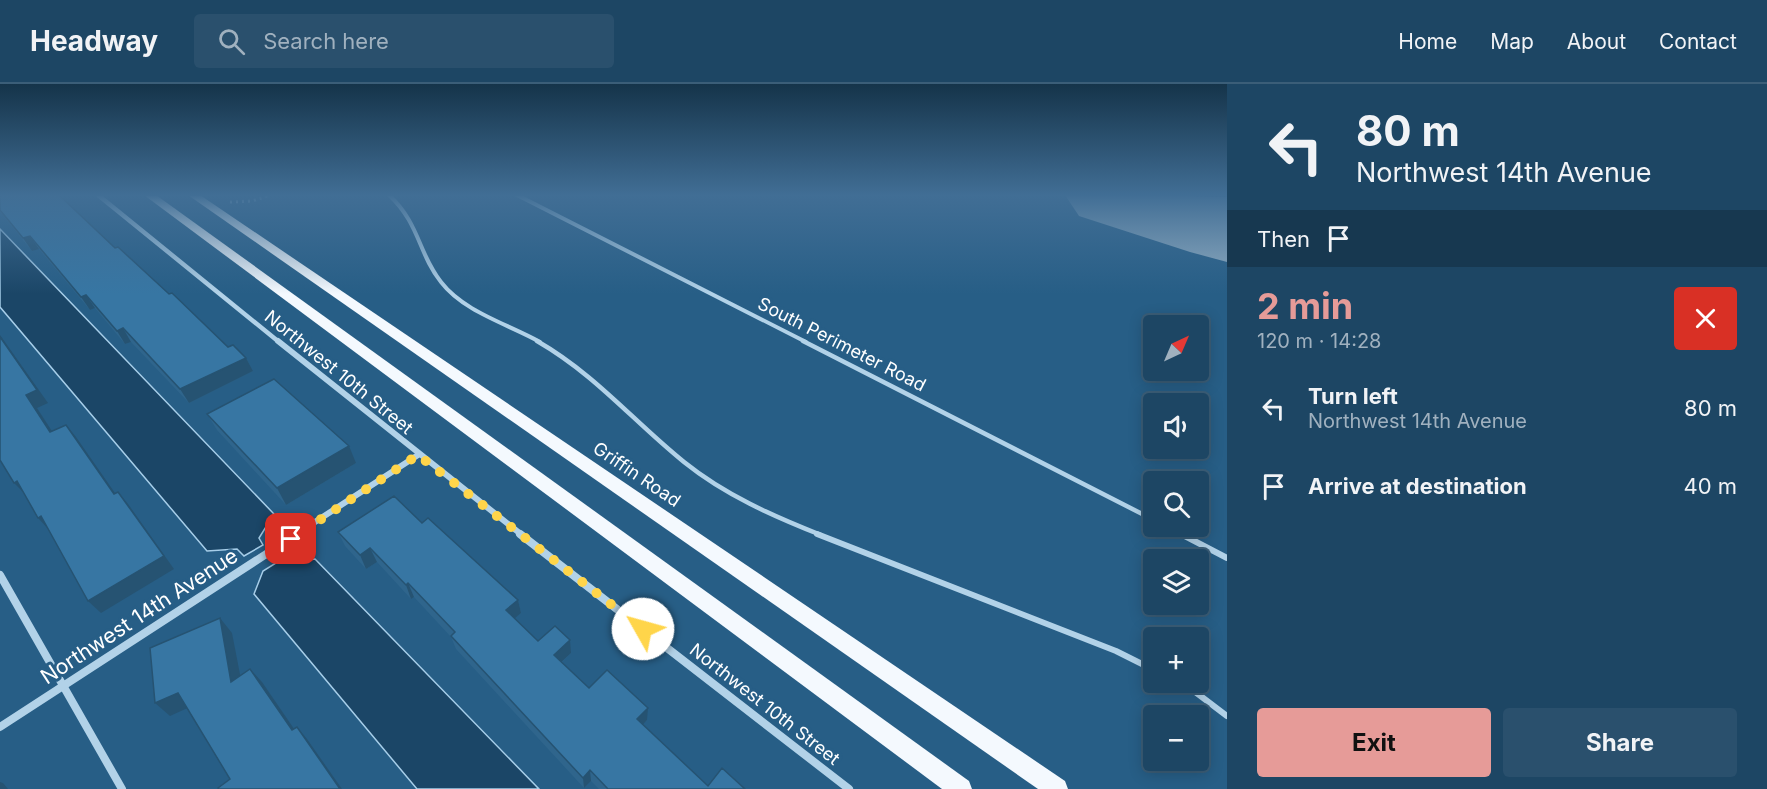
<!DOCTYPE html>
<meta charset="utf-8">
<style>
body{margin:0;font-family:Inter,sans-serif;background:#2a506d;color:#f1f3f6;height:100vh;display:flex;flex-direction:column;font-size:22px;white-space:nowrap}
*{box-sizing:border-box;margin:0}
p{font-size:20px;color:#a0b1bf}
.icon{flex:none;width:33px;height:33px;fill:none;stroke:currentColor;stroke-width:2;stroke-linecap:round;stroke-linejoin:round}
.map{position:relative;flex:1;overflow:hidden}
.sheet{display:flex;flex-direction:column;background:#1d4664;width:540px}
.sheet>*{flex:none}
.hud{background:#1d4664;color:#f1f3f6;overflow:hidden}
.needle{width:39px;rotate:44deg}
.controls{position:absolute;left:1143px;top:231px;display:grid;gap:12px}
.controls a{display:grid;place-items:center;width:66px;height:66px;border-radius:6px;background:#1d4664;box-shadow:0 3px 15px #0003,0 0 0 2px #3b5e78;font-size:30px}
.pin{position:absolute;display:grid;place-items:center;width:51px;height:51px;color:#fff;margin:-26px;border-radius:12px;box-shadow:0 3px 9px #0006}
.me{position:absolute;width:66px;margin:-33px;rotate:308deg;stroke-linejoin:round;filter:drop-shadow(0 0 4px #0008)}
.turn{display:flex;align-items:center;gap:21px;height:126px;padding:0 30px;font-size:27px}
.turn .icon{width:78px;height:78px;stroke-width:2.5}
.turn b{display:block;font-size:42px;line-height:51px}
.then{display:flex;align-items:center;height:57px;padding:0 30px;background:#0003;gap:12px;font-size:22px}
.round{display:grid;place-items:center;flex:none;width:63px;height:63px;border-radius:6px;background:#2a506d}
.headline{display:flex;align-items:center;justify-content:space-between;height:102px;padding:0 30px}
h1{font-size:36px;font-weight:700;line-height:45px;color:#e69b98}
.cta{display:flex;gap:12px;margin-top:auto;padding:12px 30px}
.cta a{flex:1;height:69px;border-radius:6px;background:#e69b98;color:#111;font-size:24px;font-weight:700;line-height:69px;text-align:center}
.cta a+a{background:#2a506d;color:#f1f3f6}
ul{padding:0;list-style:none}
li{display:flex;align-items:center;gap:18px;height:78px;padding:0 30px}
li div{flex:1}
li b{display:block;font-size:22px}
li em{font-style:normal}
header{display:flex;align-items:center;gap:36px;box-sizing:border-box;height:84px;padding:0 30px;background:#1d4664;border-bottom:2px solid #3b5e78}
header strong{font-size:28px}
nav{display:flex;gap:33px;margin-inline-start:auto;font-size:21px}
.search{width:420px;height:54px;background:#2a506d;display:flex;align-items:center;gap:15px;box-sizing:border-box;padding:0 21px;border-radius:6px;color:#a0b1bf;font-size:22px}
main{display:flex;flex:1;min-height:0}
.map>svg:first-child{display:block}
</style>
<header>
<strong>Headway</strong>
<div class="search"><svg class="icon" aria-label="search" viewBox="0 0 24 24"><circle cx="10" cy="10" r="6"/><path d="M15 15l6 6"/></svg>Search here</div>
<nav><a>Home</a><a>Map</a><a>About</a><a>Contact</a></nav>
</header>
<main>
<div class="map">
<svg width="1227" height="705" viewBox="0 0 1227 705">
<rect width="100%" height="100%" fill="#275e86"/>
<g fill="#1b4667" stroke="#a7cee9" stroke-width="1.5">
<path d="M0 145 274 430 259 454 263 461 244 472 237 465 207 467 0 223Z"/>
<path d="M315 475 539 705H417L254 510 263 487 279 477Z"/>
</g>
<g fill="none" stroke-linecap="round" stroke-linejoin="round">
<path fill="#93aec2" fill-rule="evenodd" d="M1137 111H1191L1227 126V154L1212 150 1142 119Z"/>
<path fill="#93aec2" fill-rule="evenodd" d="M1065 111 1227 113V178L1190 168 1079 132Z"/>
<path stroke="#b2d2e8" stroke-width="3" stroke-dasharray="2 4" stroke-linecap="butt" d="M230 118 252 117 271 111"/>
<g stroke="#b2d2e8" stroke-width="4">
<path d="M389 111C420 140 418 169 441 198 464 228 508 240 540 258"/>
<path d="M517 111 806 258"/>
</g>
<g stroke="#b2d2e8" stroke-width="4.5">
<path d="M537 257C596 291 633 337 684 378 725 411 773 432 821 451"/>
<path d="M803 257 1154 436"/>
<path d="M1166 442 1184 451"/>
</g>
<g stroke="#b2d2e8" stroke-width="6">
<path d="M817 450 1116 567 1154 586"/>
<path d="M1181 450 1227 474"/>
<path d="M1177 598 1194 607 1227 632"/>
</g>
<path stroke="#b2d2e8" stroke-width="4.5" d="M98 111 279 258"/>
<g stroke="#b2d2e8" stroke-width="6">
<path d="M278 257 522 451"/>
<path d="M295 451 418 371"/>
</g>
<g stroke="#b2d2e8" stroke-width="8">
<path d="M520 450 849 705"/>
<path d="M0 491 122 705"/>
<path d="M0 643 297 450"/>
</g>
<g fill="#f4f9fe" fill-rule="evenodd">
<path d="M144 111H156L969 697 972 705H942Z"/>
<path d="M188 111H200L1065 697 1068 705H1038Z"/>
</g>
</g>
<g fill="#2f658c">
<path d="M0 111 115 164 228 263 246 274 253 287 189 319 131 258 125 260 95 224 90 226 39 165 32 167 0 128Z"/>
<path d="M207 330 356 379 286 421 217 346Z"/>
<path d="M422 439 518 516 521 529 514 534 538 557 571 569 562 578 589 604 647 636 643 640 708 702 745 705H599L591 697 584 704 456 565 451 553 414 513 411 515 377 478 366 485 345 462 338 448Z"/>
</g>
<g fill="#265372">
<path d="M30 152 39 165 32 167 23 154Z"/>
<path d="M86 211 95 224 90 226 81 213Z"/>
<path d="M123 244 131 258 125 260 117 247Z"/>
<path d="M0 251 48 319 37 324 61 361 50 348 26 311 0 253Z"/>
<path d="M246 274 253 287 189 319 180 305Z"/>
<path d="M66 341 76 353 124 422 114 410Z"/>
<path d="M349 362 356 379 286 421 277 404Z"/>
<path d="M17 397 26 411 14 399Z"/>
<path d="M118 408 128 420 174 485 101 529 88 517Z"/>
<path d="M41 432 50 447 38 434Z"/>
<path d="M370 464 377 478 366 485 360 471Z"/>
<path d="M408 499 414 513 411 515 406 501Z"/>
<path d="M518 516 521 529 509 539 506 526Z"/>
<path d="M220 534 232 549 244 611 231 598Z"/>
<path d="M570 556 571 569 556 583 554 571Z"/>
<path d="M250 585 262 598 303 658 292 646Z"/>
<path d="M178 609 192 622 170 632 155 619Z"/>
<path d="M648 624 647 636 637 647V635Z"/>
<path d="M297 643 307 655 342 705H340Z"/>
<path d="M590 686 591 697 584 704 583 694Z"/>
<path d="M0 698 3 699 8 705H0Z"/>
</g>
<g fill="#3776a3" stroke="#265372" stroke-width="1.5">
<path d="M0 111H59L115 164 118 163 169 210 172 209 228 263 233 261 246 274 180 305 123 244 117 247 86 211 81 213 30 152 23 154 0 126Z"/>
<path d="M0 253 37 306 26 311 50 348 66 341 114 410 118 408 164 472 88 517 41 432 38 434 17 397 14 399 0 376Z"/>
<path d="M274 295 349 362 277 404 207 330Z"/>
<path d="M394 412 422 439 428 434 518 516 506 526 538 557 555 542 570 556 554 571 589 604 607 586 648 624 637 635 708 702 722 684 745 705H608L590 686 583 694 451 552 455 548 408 499 406 501 370 464 360 471 338 448Z"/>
<path d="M220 534 231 598 250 585 292 646 297 643 340 705H219L218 704 230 695 178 609 155 619 150 564Z"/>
</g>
<linearGradient id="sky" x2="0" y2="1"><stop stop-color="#15344a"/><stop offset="0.53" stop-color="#416e95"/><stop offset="1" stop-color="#416e95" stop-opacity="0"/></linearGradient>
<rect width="1227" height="210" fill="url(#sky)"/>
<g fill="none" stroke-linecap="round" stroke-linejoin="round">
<path stroke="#ffd54a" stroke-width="10" stroke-dasharray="0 18" d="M291 455 418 371 643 545"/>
</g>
<g text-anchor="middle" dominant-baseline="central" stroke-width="6" stroke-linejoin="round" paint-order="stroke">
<g font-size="18" fill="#fff" stroke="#275e86">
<text transform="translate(842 260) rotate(27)">South Perimeter Road</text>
<text transform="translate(339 288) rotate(39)">Northwest 10th Street</text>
<text transform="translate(637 390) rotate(34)">Griffin Road</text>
<text transform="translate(765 620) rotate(38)">Northwest 10th Street</text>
</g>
<g font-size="21" fill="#fff" stroke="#275e86">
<text transform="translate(139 532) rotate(-33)">Northwest 14th Avenue</text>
</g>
</g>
</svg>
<div class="controls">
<a><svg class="needle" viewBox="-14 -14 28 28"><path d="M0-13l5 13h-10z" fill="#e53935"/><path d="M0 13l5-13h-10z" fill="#a0b1bf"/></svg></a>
<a><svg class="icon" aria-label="sound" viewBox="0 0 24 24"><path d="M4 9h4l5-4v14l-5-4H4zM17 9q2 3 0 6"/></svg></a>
<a><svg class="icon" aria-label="search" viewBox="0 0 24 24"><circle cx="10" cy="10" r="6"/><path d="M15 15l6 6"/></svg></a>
<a><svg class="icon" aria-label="layers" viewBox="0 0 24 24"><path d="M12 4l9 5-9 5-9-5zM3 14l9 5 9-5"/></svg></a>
<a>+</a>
<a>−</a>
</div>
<div class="pin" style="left:291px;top:455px;background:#d93025"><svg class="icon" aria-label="arrive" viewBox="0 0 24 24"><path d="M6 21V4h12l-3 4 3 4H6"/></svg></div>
<svg class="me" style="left:643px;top:545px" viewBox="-20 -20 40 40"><circle r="19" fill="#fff"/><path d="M0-13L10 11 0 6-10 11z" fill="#ffd54a"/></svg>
</div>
<section class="sheet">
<div class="hud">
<div class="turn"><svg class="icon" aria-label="left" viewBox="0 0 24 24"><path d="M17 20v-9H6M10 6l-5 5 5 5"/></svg><div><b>80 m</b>Northwest 14th Avenue</div></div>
<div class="then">Then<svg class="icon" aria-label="arrive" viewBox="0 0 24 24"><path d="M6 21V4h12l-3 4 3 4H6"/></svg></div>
</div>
<div class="headline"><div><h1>2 min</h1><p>120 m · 14:28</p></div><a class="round" style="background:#d93025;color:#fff"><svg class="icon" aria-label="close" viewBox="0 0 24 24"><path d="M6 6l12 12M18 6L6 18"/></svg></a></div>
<ul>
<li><svg class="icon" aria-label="left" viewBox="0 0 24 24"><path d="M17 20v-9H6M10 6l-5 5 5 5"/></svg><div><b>Turn left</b><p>Northwest 14th Avenue</p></div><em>80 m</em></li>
<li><svg class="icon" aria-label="arrive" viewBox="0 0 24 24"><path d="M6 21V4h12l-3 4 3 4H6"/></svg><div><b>Arrive at destination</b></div><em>40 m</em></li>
</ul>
<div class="cta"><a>Exit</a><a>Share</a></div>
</section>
</main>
